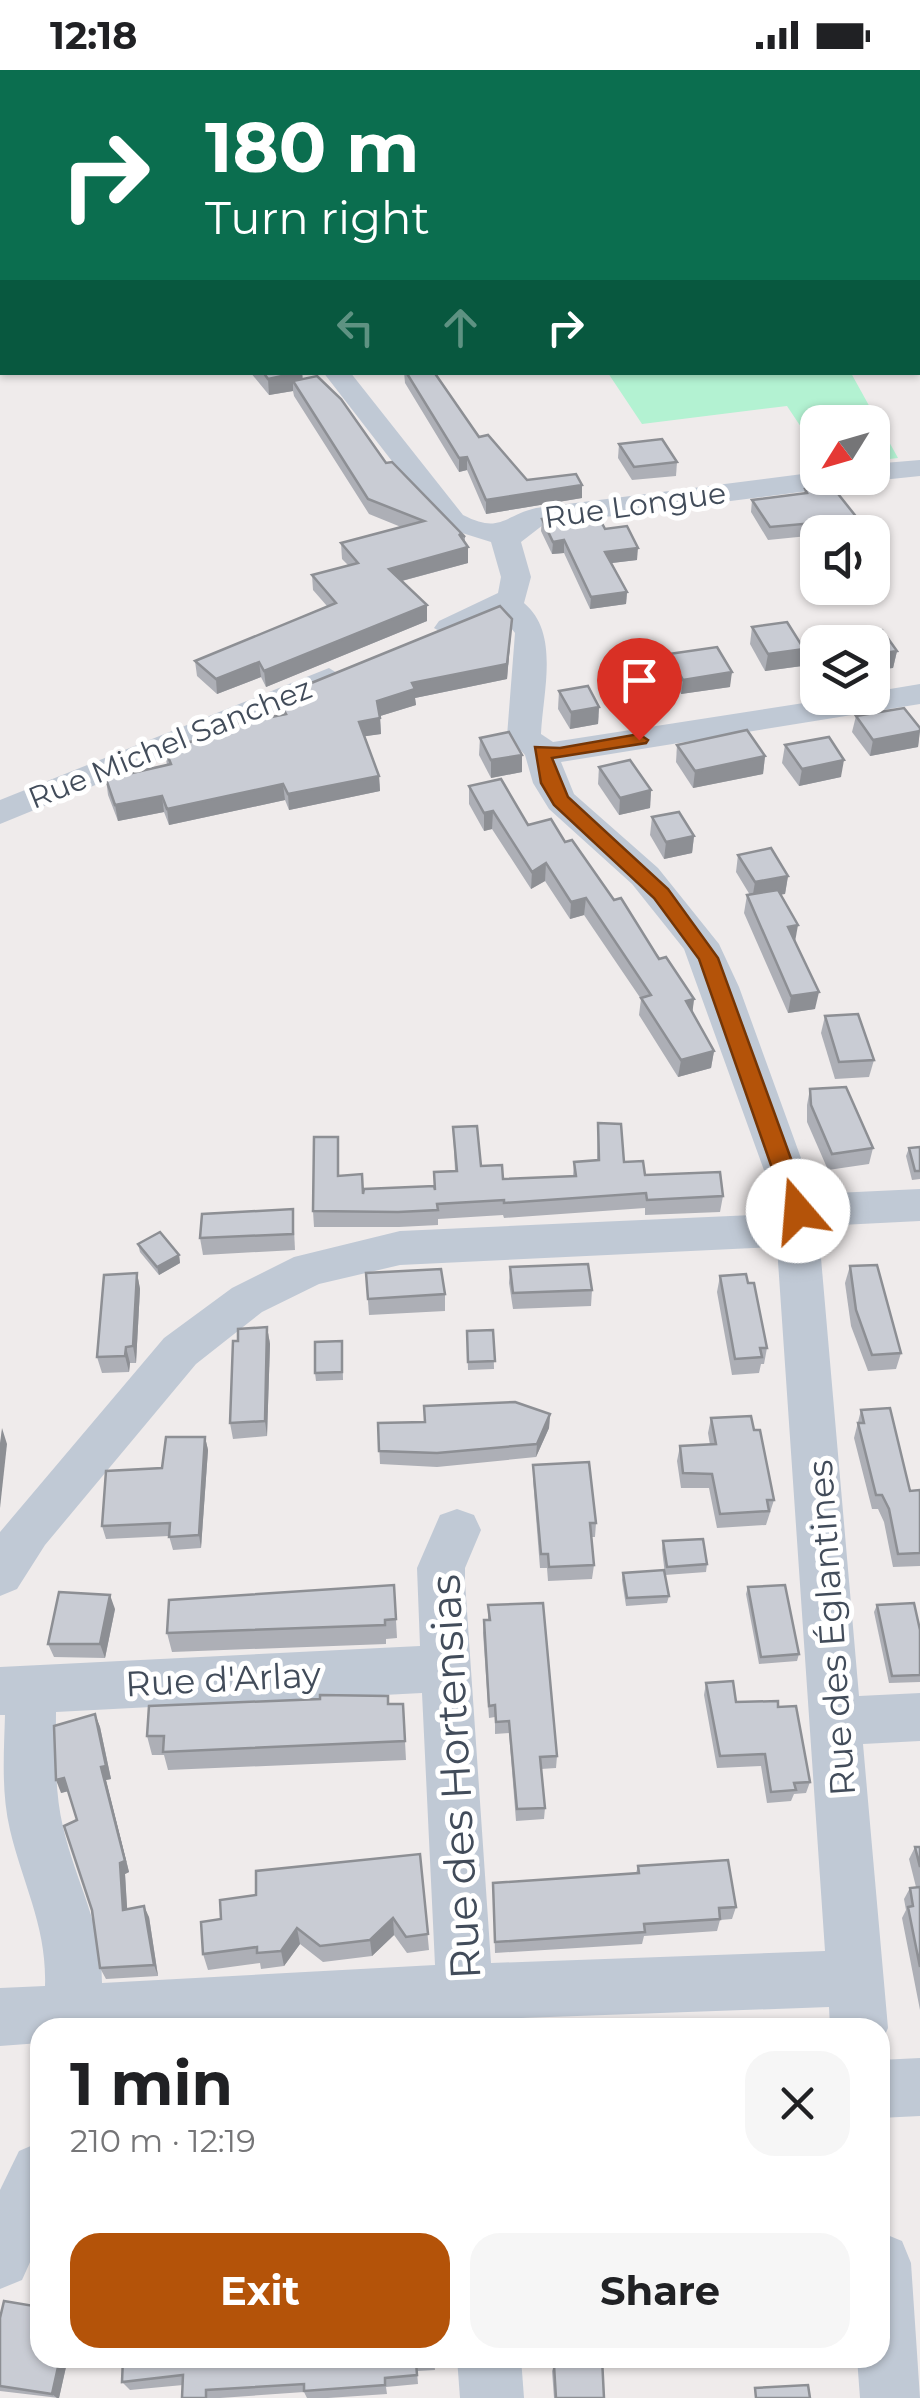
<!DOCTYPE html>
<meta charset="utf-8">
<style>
body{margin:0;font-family:Montserrat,sans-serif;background:#f6f6f6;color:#202124;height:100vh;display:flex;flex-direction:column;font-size:38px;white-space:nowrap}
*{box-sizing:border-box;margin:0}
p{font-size:32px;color:#757577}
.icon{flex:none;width:55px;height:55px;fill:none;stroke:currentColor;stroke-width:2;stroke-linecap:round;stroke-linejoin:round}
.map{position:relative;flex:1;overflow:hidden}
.side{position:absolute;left:30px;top:1948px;width:860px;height:350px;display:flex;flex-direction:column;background:#fff;border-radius:30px;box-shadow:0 2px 8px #0004}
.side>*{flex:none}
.guide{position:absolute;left:0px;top:0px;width:920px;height:305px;box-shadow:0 2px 8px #0004;background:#0b6e4f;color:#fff;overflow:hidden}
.needle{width:65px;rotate:233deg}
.controls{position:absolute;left:800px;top:335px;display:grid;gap:20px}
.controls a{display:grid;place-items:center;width:90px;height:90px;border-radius:20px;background:#fff;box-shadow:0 2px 8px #0004;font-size:50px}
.pin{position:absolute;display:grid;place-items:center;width:85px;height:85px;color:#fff;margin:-102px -42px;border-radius:50% 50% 50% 0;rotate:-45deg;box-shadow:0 0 10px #0007}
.pin .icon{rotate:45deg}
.me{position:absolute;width:110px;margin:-55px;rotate:342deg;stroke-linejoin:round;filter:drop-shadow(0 0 8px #0008)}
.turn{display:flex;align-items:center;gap:35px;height:210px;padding:0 40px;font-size:45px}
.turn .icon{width:130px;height:130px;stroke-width:2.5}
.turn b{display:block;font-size:70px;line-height:85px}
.lanes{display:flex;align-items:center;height:95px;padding:0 40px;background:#0003;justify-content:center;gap:50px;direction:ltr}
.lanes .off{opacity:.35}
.round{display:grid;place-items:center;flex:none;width:105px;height:105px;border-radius:30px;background:#f6f6f6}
.summary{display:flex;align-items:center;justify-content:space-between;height:170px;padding:0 40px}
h1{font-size:60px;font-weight:700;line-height:75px}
.action{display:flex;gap:20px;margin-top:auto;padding:20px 40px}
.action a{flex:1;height:115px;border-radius:30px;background:#b45309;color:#fff;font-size:40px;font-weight:700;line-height:115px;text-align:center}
.action a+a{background:#f6f6f6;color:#202124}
.status{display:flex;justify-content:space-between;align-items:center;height:70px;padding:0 50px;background:#fff;direction:ltr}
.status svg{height:28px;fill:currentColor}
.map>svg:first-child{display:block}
</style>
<div class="status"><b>12:18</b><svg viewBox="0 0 49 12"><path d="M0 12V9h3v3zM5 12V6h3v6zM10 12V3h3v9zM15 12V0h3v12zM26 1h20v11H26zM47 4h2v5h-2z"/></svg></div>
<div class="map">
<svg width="920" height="2328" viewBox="0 0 920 2328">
<rect width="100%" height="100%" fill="#efebeb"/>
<g fill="#b3f2d2">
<path d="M144 0H920V242L918 2H134Z"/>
<path d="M608 303H851L898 388 873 391 872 352H818L817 381 787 336 642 354Z"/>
</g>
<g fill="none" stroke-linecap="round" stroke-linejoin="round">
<g fill="#c0c9d5" fill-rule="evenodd">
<path d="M2 266V282L0 283V267Z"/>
<path d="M323 302H350L463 445C500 464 503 446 536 438L818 402V408H853L839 417 543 455 521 472 531 507 524 533C560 563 543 621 541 664L553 672 836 628H872V622L920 614V634L561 692 574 724 658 798 719 874 739 917 814 1124 920 1119V1151L821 1156 819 1165 859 1626 920 1623V1671L863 1674 888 1958 880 1976V1958H830L829 1937 495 1949 496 1958H438V1952L333 1958H40V1973L0 1976V1918L45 1916C47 1857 23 1815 10 1760 1 1722 4 1683 5 1645H0V1597L420 1576 417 1498 440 1445 457 1439 474 1445 481 1460 465 1498V1512L491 1893 825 1881 777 1177 400 1195 319 1214 262 1242 196 1294 45 1475 17 1519 0 1526V1462L164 1268 232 1218 294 1187 400 1161 775 1144 774 1128 684 879 632 814 549 739 533 713 525 685 507 666 515 563 501 545 450 567 434 558 439 551 498 523 501 507 491 472 443 457ZM422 1623 435 1895 102 1913C102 1853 76 1813 63 1757 54 1719 56 1681 56 1642Z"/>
<path d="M920 390V406L872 411 861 408H872V394Z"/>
<path d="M329 598 345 608 340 615 0 754V730Z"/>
<path d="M920 1988V2046L880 2048V1990Z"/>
<path d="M40 2072V2170L22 2210 0 2219V2120L19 2081Z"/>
<path d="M880 2162 902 2171 911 2193 920 2328H860L857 2288H880Z"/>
<path d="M457 2288H521L524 2328H460Z"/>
</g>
</g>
<g fill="#adafb6">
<path d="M250 302H302L303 309 386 393 465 467V473L468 477V493L402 511 427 551 266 617 261 607 217 624 197 606 195 591 327 536 313 520 312 505 348 495 342 489 341 473 401 457 369 444 294 326 293 321 269 325Z"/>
<path d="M404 302H434L479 367 527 410 582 428 486 444 467 400 459 402 405 313Z"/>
<path d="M619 374 677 392 676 406 632 410 618 388Z"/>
<path d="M805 419 858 449 855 462H818V465L768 470 751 442 752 430 804 423Z"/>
<path d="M542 449 605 459 637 490 611 493 627 522 626 534 590 539 564 483 552 484 541 461Z"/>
<path d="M752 557 802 596 765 601 750 574Z"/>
<path d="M511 564 507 609 415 628 416 635 380 646 381 664 365 666 379 706 380 721 289 740 285 730 169 755 164 742 118 751 108 725 106 709 167 695 164 677 222 665 221 657 280 645 277 627Z"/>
<path d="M809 571 897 581 893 598 818 572V604L806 588Z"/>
<path d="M669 584 730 617 681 624 668 599Z"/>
<path d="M559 621 599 637 598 654 570 659 558 639Z"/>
<path d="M856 646 920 658 918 677 870 686 852 662Z"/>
<path d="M480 668 522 702 491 708 479 685Z"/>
<path d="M677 675 765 686 763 704 693 718 676 692Z"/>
<path d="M785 675 841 707 799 716 782 693Z"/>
<path d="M599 697 651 720 650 738 619 745 598 714Z"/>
<path d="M469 716 528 755 565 772 694 929 692 942 714 981 711 998 678 1007 639 945 641 929 584 845 570 849 545 811 531 819 492 759 484 761 469 734Z"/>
<path d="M652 747 694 766 692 783 664 789 650 765Z"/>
<path d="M738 785 788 806 785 824H780L815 939 788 943 744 843 747 825H750L736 802Z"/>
<path d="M825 946 874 990 869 1007 835 1009 821 963Z"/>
<path d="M810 1019 873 1078 869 1094 828 1100 807 1052V1035Z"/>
<path d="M598 1053 624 1092 645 1105 723 1126 720 1142 645 1145V1138L504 1148 503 1145 438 1149V1155L399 1157H314L313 1141 339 1082V1106L363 1122 434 1116 455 1101 453 1057 481 1096 503 1109 573 1106 574 1092 597 1090Z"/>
<path d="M920 1077V1109L912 1110 906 1086 909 1078Z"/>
<path d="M293 1139 295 1180 203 1185 200 1168Z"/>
<path d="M138 1174 179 1185 180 1193 159 1205 140 1182Z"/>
<path d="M850 1196 901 1283 896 1299 868 1301 851 1256 845 1213Z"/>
<path d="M510 1197 592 1220 591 1236 513 1239 509 1213Z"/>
<path d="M137 1203 140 1219 136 1293H130L129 1302 102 1303 97 1287Z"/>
<path d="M366 1203 445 1224V1241L369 1245Z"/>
<path d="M720 1206 748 1213 767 1278 764 1294H761L759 1303 732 1305 717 1222Z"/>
<path d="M267 1257 270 1274 267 1366 233 1369 230 1353 238 1271Z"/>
<path d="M493 1260 494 1299 468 1300 467 1261Z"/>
<path d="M342 1271 343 1310 316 1311 315 1303Z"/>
<path d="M861 1340 910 1421 920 1420V1496L893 1497 884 1452 878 1439H872L854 1368Z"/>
<path d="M550 1344 549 1358 536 1387 437 1397 380 1394 378 1353 425 1352Z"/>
<path d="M711 1348 754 1360 774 1430 766 1455 717 1458 709 1418H681L677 1391 680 1376 710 1375 708 1363Z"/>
<path d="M205 1367 208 1380 201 1478 173 1480 169 1466 106 1469 102 1456Z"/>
<path d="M533 1395 596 1453 595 1467H591L594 1495 592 1509 548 1511 547 1498H540L533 1409Z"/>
<path d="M663 1471 707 1494 706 1502 665 1505 662 1479Z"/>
<path d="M623 1503 669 1526 667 1533 626 1536 622 1510Z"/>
<path d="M394 1515 397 1568 386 1569V1574L172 1582 167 1563Z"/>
<path d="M748 1517 799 1584 797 1591 759 1594 746 1524Z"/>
<path d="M488 1535 557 1686 556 1698 541 1699 545 1738 544 1749 516 1751 509 1663 495 1664V1647L489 1648 483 1563 484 1550H488Z"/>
<path d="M877 1535 920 1560V1612L889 1613 874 1542Z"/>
<path d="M115 1539 105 1588 54 1587 48 1574Z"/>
<path d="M706 1613 736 1632 778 1637 810 1712 806 1723 794 1724 791 1731 767 1733 761 1696 717 1698 704 1625Z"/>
<path d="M389 1634H403L406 1690 168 1700 164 1685H152L147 1666Z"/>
<path d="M95 1644 100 1657 111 1709 106 1710 129 1802 125 1804 127 1840 149 1847 158 1906 106 1909 100 1898 77 1750 68 1721 61 1723Z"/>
<path d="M915 1777H920V1940L902 1848 906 1840 904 1829 910 1818 916 1817 909 1789Z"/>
<path d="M420 1784 429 1880 407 1883 394 1865 372 1886 323 1892 300 1874 284 1896 261 1899 260 1893 208 1900 203 1884 221 1849 256 1825Z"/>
<path d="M638 1796 736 1837 732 1849 720 1850 717 1861 644 1866 642 1874 495 1883 493 1813 636 1803Z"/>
<path d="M0 2248 40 2288H68L59 2328 0 2321Z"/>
<path d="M123 2288H434L435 2300 417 2301 418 2314 386 2317 387 2324 328 2328H307L304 2322 220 2328H182L183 2315 130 2320 122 2312Z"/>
<path d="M574 2288 604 2328H554L552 2301 554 2295 573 2294Z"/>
</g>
<g fill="#8d8f94">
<path d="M302 302 303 319 293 311V321L269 325 268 309Z"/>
<path d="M467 387V400L459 402V388Z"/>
<path d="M582 415V428L486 444V430Z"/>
<path d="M564 470V483L552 484 553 472Z"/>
<path d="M468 477V493L390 514 389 499Z"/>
<path d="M638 478 637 490 604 494 605 482Z"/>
<path d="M627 522 626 534 590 539 591 527Z"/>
<path d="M427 535V551L266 617 264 601Z"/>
<path d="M512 549 507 609 415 628 416 635 377 647V631L412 613Z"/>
<path d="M804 579 802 596 765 601 768 584Z"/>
<path d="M897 581 893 598 872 601V585Z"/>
<path d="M259 592 261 607 217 624 216 609Z"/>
<path d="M732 602 730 617 681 624 683 610Z"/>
<path d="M599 637 598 654 570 659 571 642Z"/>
<path d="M380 648 381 664 360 667 359 652Z"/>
<path d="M920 661 918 677 870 686 873 670Z"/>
<path d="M522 685V702L491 708V690Z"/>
<path d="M765 686 763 704 693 718 695 701Z"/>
<path d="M844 690 841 707 799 716 802 699Z"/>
<path d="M379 706 380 721 289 740 288 724Z"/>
<path d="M283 714 285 730 169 755 167 739Z"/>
<path d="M651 720 650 738 619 745 620 728Z"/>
<path d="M162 726 164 742 118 751 115 735Z"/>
<path d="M493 741 492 759 484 761V743Z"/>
<path d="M694 766 692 783 664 789 666 772Z"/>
<path d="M546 793 545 811 531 819 532 802Z"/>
<path d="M788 806 785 824 752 830 755 812Z"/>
<path d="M586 828 584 845 570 849 571 832Z"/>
<path d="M798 855 795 872 788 857Z"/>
<path d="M819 922 815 939 788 943 791 926Z"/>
<path d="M694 929 692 946 686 931Z"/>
<path d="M714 981 711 998 678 1007 681 990Z"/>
<path d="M179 1185 180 1193 159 1205 157 1197Z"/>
<path d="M137 1203 140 1219 136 1293 133 1276Z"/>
<path d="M267 1257 270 1274 267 1366 265 1351Z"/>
<path d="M126 1277 130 1293 129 1302 125 1286Z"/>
<path d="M550 1344 549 1358 536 1387 537 1374Z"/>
<path d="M2 1358 7 1374 0 1438V1373Z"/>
<path d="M205 1367 208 1380 201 1478 199 1465Z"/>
<path d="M110 1525 115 1539 105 1588 100 1574Z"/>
<path d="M95 1644 100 1657 111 1709 106 1710 129 1802 125 1804 128 1852 123 1840 120 1793 101 1697Z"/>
<path d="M64 1708 69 1721 61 1723 56 1710Z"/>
<path d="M144 1836 149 1847 158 1906 154 1895Z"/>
<path d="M393 1848 394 1865 372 1886 370 1870Z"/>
<path d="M297 1858 300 1874 284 1896 281 1881Z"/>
<path d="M60 2288H68L59 2328H57L52 2324Z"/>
</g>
<g fill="#c9ccd4" stroke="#8d8f94" stroke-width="2.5">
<path d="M263 302H301L268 309Z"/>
<path d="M406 302H434L479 367 488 365 527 410 576 404 582 415 486 430 467 387 459 388Z"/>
<path d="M317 306 341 329 386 393 392 392 465 467 459 464 468 477 389 499 427 535 264 601 259 592 216 609 195 591 336 533 312 505 358 493 341 473 424 451 368 429 293 311Z"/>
<path d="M662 369 677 392 634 397 619 374Z"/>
<path d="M831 415 858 449 770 457 752 430 807 423 805 419Z"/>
<path d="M595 440 605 459 627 456 638 478 605 482 627 522 591 527 564 470 553 472 542 449Z"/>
<path d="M500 536 512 549 507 594 412 613 415 619 377 631 380 648 359 652 379 706 288 724 283 714 167 739 162 726 115 735 106 709 171 694 164 677 224 665 221 657 286 644 277 627Z"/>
<path d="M787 552 804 579 768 584 752 557Z"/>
<path d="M882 560 897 581 872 585V572H818V583L809 571Z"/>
<path d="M717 577 732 602 683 610 669 584Z"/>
<path d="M588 616 599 637 571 642 559 621Z"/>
<path d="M904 638 920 658V661L873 670 856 646Z"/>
<path d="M747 660 765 686 695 701 677 675Z"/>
<path d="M509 662 522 685 491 690 480 668Z"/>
<path d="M829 667 844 690 802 699 785 675Z"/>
<path d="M630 690 651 720 620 728 599 697Z"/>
<path d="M501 709 528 755 551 749 565 772 572 770 614 830 621 828 659 889 666 887 694 929 686 931 714 981 681 990 641 928 651 925 586 828 571 832 546 793 532 802 493 741 484 743 469 716Z"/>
<path d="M679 742 694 766 666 772 652 747Z"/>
<path d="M771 778 788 806 755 812 738 785Z"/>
<path d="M778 820 798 855 788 857 819 922 791 926 747 825Z"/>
<path d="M858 944 874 990 839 992 825 946Z"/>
<path d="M846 1017 873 1078 832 1084 811 1035 810 1019Z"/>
<path d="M598 1053 621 1054 624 1092 643 1091 645 1105 720 1102 723 1126 647 1130 646 1123 504 1133V1130L437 1134 438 1140 398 1142 313 1141 314 1067H338V1106L362 1104 363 1124 364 1119 434 1116 435 1120 434 1102 457 1101 453 1057 477 1056 481 1096 502 1095 503 1109 576 1106 574 1092 599 1090Z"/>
<path d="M920 1077V1101H915L909 1078Z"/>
<path d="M293 1139V1164L200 1168 202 1144Z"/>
<path d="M160 1162 179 1185 157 1197 138 1174Z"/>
<path d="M588 1194 592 1220 513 1223 510 1197Z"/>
<path d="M877 1195 901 1283 872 1285 856 1240 850 1196Z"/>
<path d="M441 1199 445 1224 368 1229 366 1203Z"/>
<path d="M137 1203 133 1276 126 1277 125 1286 97 1287 104 1205Z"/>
<path d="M746 1204 748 1213H754L767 1278H760L762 1287 735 1289 720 1206Z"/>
<path d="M267 1257 265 1351 230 1353 233 1271H238V1259Z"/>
<path d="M493 1260 495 1291 468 1292 467 1261Z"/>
<path d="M342 1271V1302L315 1303V1272Z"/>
<path d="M515 1332 550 1344 537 1374 437 1383 379 1381 378 1353 425 1352 424 1336Z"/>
<path d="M890 1338 910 1421 920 1420V1483L898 1484 889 1439 882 1425H876L858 1353H864L861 1340Z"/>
<path d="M751 1346 754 1360H760L774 1430H767L769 1441 720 1444 712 1404 683 1403 680 1376 716 1374 711 1348Z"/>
<path d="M166 1367H205L199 1465 169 1467 170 1453 102 1456 106 1401 162 1398Z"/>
<path d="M589 1392 596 1453H590L594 1495 549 1497 548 1484H541L533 1395Z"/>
<path d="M703 1469 707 1494 667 1497 663 1471Z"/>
<path d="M664 1500 669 1526 627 1528 623 1503Z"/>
<path d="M394 1515 396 1549 385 1550V1555L167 1563 169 1530Z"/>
<path d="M785 1515 799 1584 761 1587 748 1517Z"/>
<path d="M59 1522 110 1525 100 1574H48Z"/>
<path d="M543 1533 557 1686 540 1687 545 1738 517 1739 509 1651 496 1652 495 1635 489 1636 484 1550H490L488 1535Z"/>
<path d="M914 1533 920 1560V1605L892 1606 877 1535Z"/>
<path d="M733 1611 736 1632 778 1631V1637L796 1636 810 1712 794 1713 796 1720 771 1722 765 1684 720 1686 706 1613Z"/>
<path d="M320 1625 388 1626V1634H403L405 1671 163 1682 164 1666H147L149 1636 320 1629Z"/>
<path d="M95 1644 106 1696 101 1697 125 1791 120 1793 123 1840 144 1836 154 1895 100 1898 92 1840 64 1756 77 1750 64 1708 56 1710 54 1656Z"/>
<path d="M915 1777H920V1797Z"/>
<path d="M420 1784 428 1864 406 1867 393 1848 370 1870 320 1876 297 1858 281 1881 257 1883V1877L203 1884 201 1852 221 1849 220 1830 256 1825V1801Z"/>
<path d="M728 1790 736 1837 719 1838 720 1849 644 1854 645 1862 495 1872 493 1813 639 1803 638 1796Z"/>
<path d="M920 1817V1897L908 1837 913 1836 910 1818Z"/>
<path d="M40 2137V2176L32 2174 37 2144Z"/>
<path d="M4 2231 40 2237V2288H60L52 2324 0 2316V2248Z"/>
<path d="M123 2288H434V2291L416 2292 417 2305 385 2308V2315L304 2321V2314L206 2320V2328H182L183 2305 122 2312Z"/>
<path d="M575 2288H602L604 2328H556L554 2295 575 2294Z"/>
<path d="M808 2315 810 2328H756L755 2318Z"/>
</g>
<path fill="#b45309" stroke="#753606" stroke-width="2.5" d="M639 664 648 670 646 673 552 688 568 727 668 819 718 888 810 1141 806 1147H790L787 1141 699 889 654 828 554 735 541 713 535 677 560 678Z"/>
<g text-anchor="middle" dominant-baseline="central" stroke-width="10" stroke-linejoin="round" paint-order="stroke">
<g font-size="30" fill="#424c5a" stroke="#fff">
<text transform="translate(635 435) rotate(-8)">Rue Longue</text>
<text transform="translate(170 673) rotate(-22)">Rue Michel Sanchez</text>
</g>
<g font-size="35" fill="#424c5a" stroke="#fff">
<text transform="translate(831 1558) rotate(-94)">Rue des Églantines</text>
<text transform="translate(223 1609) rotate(-3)">Rue d'Arlay</text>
</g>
<g font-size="42" fill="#424c5a" stroke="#fff">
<text transform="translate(455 1707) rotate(-93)">Rue des Hortensias</text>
</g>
</g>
</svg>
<div class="controls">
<a><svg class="needle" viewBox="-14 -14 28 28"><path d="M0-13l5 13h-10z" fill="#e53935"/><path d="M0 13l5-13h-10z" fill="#757577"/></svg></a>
<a><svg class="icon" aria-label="sound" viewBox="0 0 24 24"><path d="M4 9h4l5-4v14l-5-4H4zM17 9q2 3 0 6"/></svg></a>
<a><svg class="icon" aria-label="layers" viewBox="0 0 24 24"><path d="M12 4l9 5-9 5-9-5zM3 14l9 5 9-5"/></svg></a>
</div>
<div class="pin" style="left:639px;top:670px;background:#d93025"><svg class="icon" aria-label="arrive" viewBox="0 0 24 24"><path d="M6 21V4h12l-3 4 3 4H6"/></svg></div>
<svg class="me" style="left:798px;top:1141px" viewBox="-20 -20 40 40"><circle r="19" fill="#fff"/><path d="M0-13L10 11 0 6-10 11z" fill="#b45309"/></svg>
<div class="guide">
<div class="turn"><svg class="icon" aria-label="right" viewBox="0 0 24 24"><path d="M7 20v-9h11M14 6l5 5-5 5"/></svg><div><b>180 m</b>Turn right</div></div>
<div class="lanes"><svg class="icon off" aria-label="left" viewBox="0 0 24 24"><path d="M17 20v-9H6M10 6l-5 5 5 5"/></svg><svg class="icon off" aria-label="ahead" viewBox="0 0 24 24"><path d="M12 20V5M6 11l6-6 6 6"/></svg><svg class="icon" aria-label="right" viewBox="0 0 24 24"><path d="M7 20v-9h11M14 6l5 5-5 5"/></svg></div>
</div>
<section class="side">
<div class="summary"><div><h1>1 min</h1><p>210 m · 12:19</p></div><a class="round"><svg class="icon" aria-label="close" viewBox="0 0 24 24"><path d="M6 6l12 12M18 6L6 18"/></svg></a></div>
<div class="action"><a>Exit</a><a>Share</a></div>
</section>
</div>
